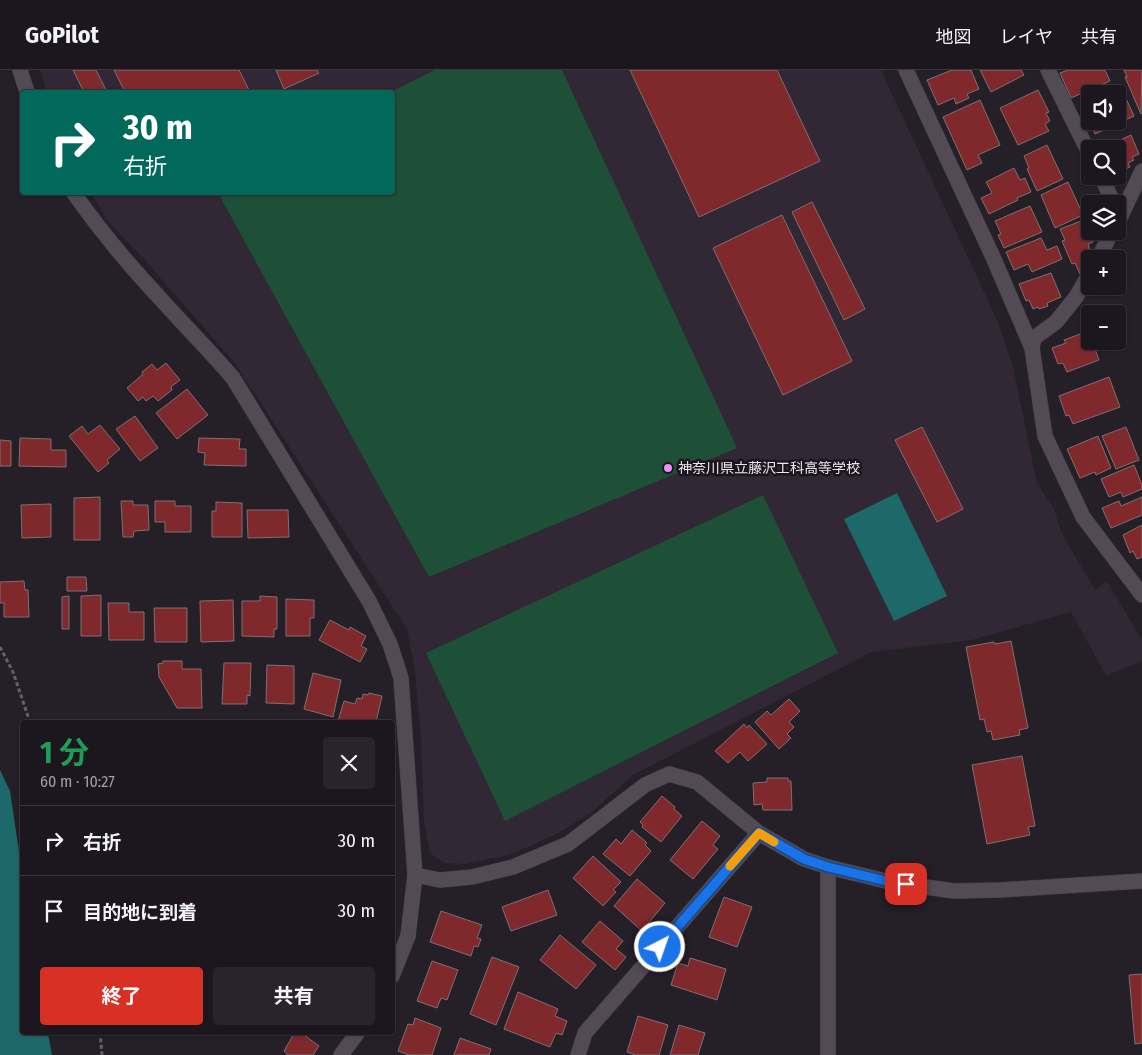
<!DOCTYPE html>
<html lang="ja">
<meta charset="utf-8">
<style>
body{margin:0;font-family:"Fira Sans Condensed","Noto Sans JP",sans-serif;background:#29242b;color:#f1f3f6;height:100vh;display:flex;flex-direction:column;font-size:19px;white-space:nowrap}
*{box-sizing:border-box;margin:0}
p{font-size:16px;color:#a09fa4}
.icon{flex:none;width:28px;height:28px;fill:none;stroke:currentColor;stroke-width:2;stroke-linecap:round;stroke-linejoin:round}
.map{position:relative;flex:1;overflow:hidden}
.panel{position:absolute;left:20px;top:650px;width:375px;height:315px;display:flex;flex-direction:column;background:#1c171e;border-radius:5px;box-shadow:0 1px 4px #0004,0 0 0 1px #3a363c}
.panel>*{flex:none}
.banner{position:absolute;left:20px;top:20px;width:375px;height:105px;border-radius:5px;box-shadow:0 1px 4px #0004,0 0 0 1px #3a363c;background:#00695c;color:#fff;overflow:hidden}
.fabs{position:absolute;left:1081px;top:15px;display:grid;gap:10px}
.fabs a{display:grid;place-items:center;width:45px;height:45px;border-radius:5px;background:#1c171e;box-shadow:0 1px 4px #0004,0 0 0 1px #3a363c;font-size:25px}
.pin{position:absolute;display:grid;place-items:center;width:42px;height:42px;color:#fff;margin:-21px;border-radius:10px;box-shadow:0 2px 8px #0006}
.me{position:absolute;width:55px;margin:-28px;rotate:41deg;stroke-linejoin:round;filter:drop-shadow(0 0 4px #0008)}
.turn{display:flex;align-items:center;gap:18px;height:105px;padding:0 20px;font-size:22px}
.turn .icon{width:65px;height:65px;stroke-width:2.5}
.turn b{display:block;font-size:35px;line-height:42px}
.round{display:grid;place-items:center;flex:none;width:52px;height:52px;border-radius:5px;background:#29242b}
.head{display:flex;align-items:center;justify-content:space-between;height:85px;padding:0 20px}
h1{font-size:30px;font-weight:700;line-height:38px;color:#1e9e55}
.cta{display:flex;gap:10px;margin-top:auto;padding:10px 20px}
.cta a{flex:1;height:58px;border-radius:5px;background:#d93025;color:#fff;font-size:20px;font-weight:700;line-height:58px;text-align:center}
.cta a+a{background:#29242b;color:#f1f3f6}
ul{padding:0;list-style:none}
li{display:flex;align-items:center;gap:15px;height:70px;padding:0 20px;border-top:1px solid #3a363c}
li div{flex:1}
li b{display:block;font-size:19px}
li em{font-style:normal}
header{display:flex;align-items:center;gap:30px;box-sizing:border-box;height:70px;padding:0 25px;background:#1c171e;border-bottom:1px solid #3a363c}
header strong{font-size:24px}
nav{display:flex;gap:28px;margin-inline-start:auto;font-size:18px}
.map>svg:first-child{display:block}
</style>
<header>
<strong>GoPilot</strong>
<nav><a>地図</a><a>レイヤ</a><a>共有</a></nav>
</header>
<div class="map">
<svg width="1142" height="985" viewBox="0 0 1142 985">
<rect width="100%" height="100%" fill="#251f28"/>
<path fill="#312735" d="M40 0H881L998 252 1013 297 1037 413 1054 439 1062 464 1095 520 1107 511 1142 570V591L1106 606 1071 542 972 570 872 582 633 705 592 742 557 764 512 784 465 794 444 793 430 783 424 751 421 669 415 601 407 559 234 292 141 186 110 154 91 123 392 122V22H47Z"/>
<g fill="#1d5036">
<path d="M435 0H562L737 378 429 507 218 123 392 122V22H391Z"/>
<path d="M763 425 838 583 505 751 426 583Z"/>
</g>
<g fill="#1d6969">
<path d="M897 423 947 526 894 551 844 449Z"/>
<path d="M0 700 10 721 22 802V962L48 963 52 985H0Z"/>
</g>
<g fill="#7f292d" stroke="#7f7070">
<path d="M73 0H96L107 22H84Z"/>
<path d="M114 0H239L250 22H125Z"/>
<path d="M276 0H317L319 3 284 19Z"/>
<path d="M630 0H777L820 91 699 147Z"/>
<path d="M952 0H971L979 19 967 24 969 28 956 34 954 28 938 35 927 10Z"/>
<path d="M980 0H1021L1024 5 991 22Z"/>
<path d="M1068 0H1105L1110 11 1071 28 1060 3Z"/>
<path d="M1124 0H1142L1141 44 1125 7H1127Z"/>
<path d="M1038 20 1049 42 1046 43 1050 51 1045 54 1049 61 1018 75 1000 38Z"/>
<path d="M1124 24 1134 46 1095 64 1084 38 1090 36V51H1118V27Z"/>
<path d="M980 30 1000 75 978 85 982 93 967 100 943 47Z"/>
<path d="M1131 65 1139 84 1132 87 1134 90 1128 93 1130 97 1118 102V79H1101Z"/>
<path d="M1047 75 1063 109 1037 121 1027 99 1029 98 1024 86Z"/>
<path d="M1014 98 1020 110 1025 108 1031 122 1017 128 1018 130 989 144 981 128 992 123 986 112Z"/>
<path d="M1068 112 1083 145 1055 158 1041 125Z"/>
<path d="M812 132 865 239 844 250 792 142Z"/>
<path d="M1030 136 1042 162 1004 178 998 165 1001 164 995 151Z"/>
<path d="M782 145 852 291 783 325 713 178Z"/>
<path d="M1084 150 1093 172 1088 174 1091 183 1084 186 1087 192 1080 204 1075 193 1072 194 1062 171 1065 170 1060 159Z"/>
<path d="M1041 168 1047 180 1057 176 1062 189 1032 202 1028 194 1014 200 1006 182Z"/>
<path d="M1051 203 1061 227 1047 233 1048 236 1039 239 1038 237 1033 239 1029 230 1026 231 1019 214Z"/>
<path d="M1088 261 1090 271H1092L1099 290 1067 302 1063 293 1058 294 1052 278 1066 273 1064 270Z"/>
<path d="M166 293 180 310 171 317 172 320 158 331 153 326 146 331 143 327 138 331 127 318 143 304 142 302 152 294 157 300Z"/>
<path d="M1109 307 1120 337 1073 354 1069 345 1066 346 1059 326Z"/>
<path d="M187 319 208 345 177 369 156 343Z"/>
<path d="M135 346 158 378 140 391 116 359Z"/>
<path d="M100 355 120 379 107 390 109 393 98 402 69 366 82 356 88 364Z"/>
<path d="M922 357 963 439 937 452 895 370Z"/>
<path d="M1126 357 1139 390 1116 399 1102 366Z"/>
<path d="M1098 366 1111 398 1096 405 1095 402 1080 408 1067 379Z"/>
<path d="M20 368 51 369V380H66V397L19 396Z"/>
<path d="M199 368 240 369 239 379H246V396L204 395 205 383 198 382Z"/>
<path d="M0 370 11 371V396H0Z"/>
<path d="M1134 395 1142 415V419L1123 427 1121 422 1109 427 1101 409Z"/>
<path d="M100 427V470H74V428Z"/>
<path d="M1142 427V445L1111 458 1102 438 1119 431 1121 436Z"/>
<path d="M121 431H133V435H148L149 460 134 461 133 467H123Z"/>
<path d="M155 431H175V436H191V462H165V452H155Z"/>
<path d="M216 432 242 433V467H212V441H216Z"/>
<path d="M51 434V467L22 468 21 435Z"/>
<path d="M247 440H288L289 467 248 468Z"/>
<path d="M1142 455V487L1137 489 1133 481 1130 483 1123 465Z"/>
<path d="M67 507H86L87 521H67Z"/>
<path d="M24 511 25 520H28L29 547H4V533H0V512Z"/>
<path d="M101 525V566H81V526Z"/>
<path d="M69 526V559H62V527Z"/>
<path d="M260 526 277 527V559H274V567L242 566V531H260Z"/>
<path d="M286 529 314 530V548H310V566H286Z"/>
<path d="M233 530 234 571 201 572 200 531Z"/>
<path d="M108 533H129V542H144V570H109Z"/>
<path d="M154 538H187V572H155Z"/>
<path d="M330 550 349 560 350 557 366 566 361 576 367 579 360 592 319 570Z"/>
<path d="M1011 571 1028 658 1019 660 1020 665 993 670 991 661 987 662 984 649 980 650 966 577 994 572 995 574Z"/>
<path d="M163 591H182V599H201L202 638H177L159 607 158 594 163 593Z"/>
<path d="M224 593H251L250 626 247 625V634H222Z"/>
<path d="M267 595 294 596V634L266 633Z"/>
<path d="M313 603 341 610 333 647 304 639Z"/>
<path d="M369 623 382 626 376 652 338 651 344 631 355 634 357 628 362 629 363 624 368 625Z"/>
<path d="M789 629 800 641 789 652 794 657 787 664 791 668 779 679 755 652 767 641 771 645Z"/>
<path d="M744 654 747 658 749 655 767 674 748 691 740 682 728 693 715 681Z"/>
<path d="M1022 686 1035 756 1028 757 1030 765 987 774 972 695Z"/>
<path d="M767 708H788V711H791L792 740H763L762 734 754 735 753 713 767 712Z"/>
<path d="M662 726 675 737 674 739 682 746 661 772 642 757 643 755 640 752Z"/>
<path d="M702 751 720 766 713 775 718 779 693 809 670 790Z"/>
<path d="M632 760 647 773 645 775 651 781 630 806 603 784 616 769 621 774Z"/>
<path d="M593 786 621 812 613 820 616 822 603 836 573 808Z"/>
<path d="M637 809 665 833 642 861 614 836Z"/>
<path d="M548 820 557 845 511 861 502 837Z"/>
<path d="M724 827 752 837 737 877 709 867Z"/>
<path d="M441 841 482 855 477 868 481 869 478 877 474 876 471 886 430 872Z"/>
<path d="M600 851 623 871 616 879 626 887 615 900 582 872Z"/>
<path d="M560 865 596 895 576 919 540 890Z"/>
<path d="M492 887 519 897 496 955 470 944Z"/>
<path d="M690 888 726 899 717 930 671 915 678 893 688 896Z"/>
<path d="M432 891 458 900 447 930 441 928 437 938 417 931Z"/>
<path d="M1142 904V973L1135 974 1129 905Z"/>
<path d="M518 922 558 939 555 946 567 951 562 965 556 963 550 977 504 959Z"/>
<path d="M638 946 668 955 659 985H636L627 982Z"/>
<path d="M415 948 441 958 432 985H409L398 981 408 954 413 955Z"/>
<path d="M679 955 705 963 698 985H670Z"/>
<path d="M295 962H300L319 976 313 985H288L284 981Z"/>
<path d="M460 968 491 979 489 985H454Z"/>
</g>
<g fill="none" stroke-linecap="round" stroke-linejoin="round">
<g stroke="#3e3a40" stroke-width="16">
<g id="street">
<path d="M20 0 27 22"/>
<path d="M906 0 993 187 1032 278 1045 366 1083 447 1142 525"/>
<path d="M1048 0 1090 85"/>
<path d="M1101 106 1114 134"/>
<path d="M73 122C99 159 127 193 158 226 183 254 209 280 233 308L369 531 390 574 401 608 415 805 408 866 392 906"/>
<path d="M1118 152 1142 101"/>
<path d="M1098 189 1112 161"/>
<path d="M1032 278 1034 268 1056 252 1076 227 1090 203"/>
<path d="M828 797V985"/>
<path d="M415 805 440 810 472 807 513 797 568 774 645 715 669 704 697 712 759 763 804 789 828 797 890 812 954 821 999 820 1142 811"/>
<path d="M341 985 358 962"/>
<path d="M578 985 585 963 759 763"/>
</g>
</g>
<g stroke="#656068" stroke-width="3" stroke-dasharray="4 2.5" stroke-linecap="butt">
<path d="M0 577 13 602 30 652"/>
<path d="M100 962 102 985"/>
</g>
<use href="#street" stroke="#524b56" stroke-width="15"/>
</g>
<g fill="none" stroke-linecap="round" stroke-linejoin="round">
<g stroke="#114b97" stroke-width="12">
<path id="route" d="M660 877 759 763 804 789 828 797 890 812 906 814"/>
</g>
<use href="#route" stroke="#1a73e8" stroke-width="9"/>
<path stroke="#f59e0b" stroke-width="9" d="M730 796 759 763 774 772"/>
</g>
<circle fill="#eb8dfb" stroke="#1b161e" stroke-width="2" cx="668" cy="398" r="5"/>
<g text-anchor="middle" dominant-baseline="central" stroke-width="5" stroke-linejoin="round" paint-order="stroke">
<g font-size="14" fill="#eae6ec" stroke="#1b161e" text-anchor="start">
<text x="678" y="398">神奈川県立藤沢工科高等学校</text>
</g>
</g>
</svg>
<div class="fabs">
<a><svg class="icon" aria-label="sound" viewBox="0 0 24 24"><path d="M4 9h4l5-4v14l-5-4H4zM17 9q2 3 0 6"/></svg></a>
<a><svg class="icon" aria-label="search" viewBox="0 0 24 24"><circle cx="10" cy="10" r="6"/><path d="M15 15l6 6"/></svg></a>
<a><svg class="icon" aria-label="layers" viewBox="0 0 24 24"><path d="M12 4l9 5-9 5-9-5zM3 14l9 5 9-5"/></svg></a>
<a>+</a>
<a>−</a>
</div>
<div class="pin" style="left:906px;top:814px;background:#d93025"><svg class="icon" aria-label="arrive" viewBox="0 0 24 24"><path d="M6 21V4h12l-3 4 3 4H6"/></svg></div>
<svg class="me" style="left:660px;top:877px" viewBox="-20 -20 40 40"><circle r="17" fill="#1a73e8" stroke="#fff" stroke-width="3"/><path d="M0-11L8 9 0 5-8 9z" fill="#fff"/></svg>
<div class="banner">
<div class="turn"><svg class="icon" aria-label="right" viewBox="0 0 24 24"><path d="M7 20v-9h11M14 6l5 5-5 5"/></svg><div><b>30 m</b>右折</div></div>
</div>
<section class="panel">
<div class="head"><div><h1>1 分</h1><p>60 m · 10:27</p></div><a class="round"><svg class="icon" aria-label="close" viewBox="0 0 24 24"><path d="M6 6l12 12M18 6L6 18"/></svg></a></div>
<ul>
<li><svg class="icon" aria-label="right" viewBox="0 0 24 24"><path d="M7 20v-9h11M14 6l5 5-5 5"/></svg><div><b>右折</b></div><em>30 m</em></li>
<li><svg class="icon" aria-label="arrive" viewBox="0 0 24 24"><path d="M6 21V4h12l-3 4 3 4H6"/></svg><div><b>目的地に到着</b></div><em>30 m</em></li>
</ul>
<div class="cta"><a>終了</a><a>共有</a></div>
</section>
</div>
